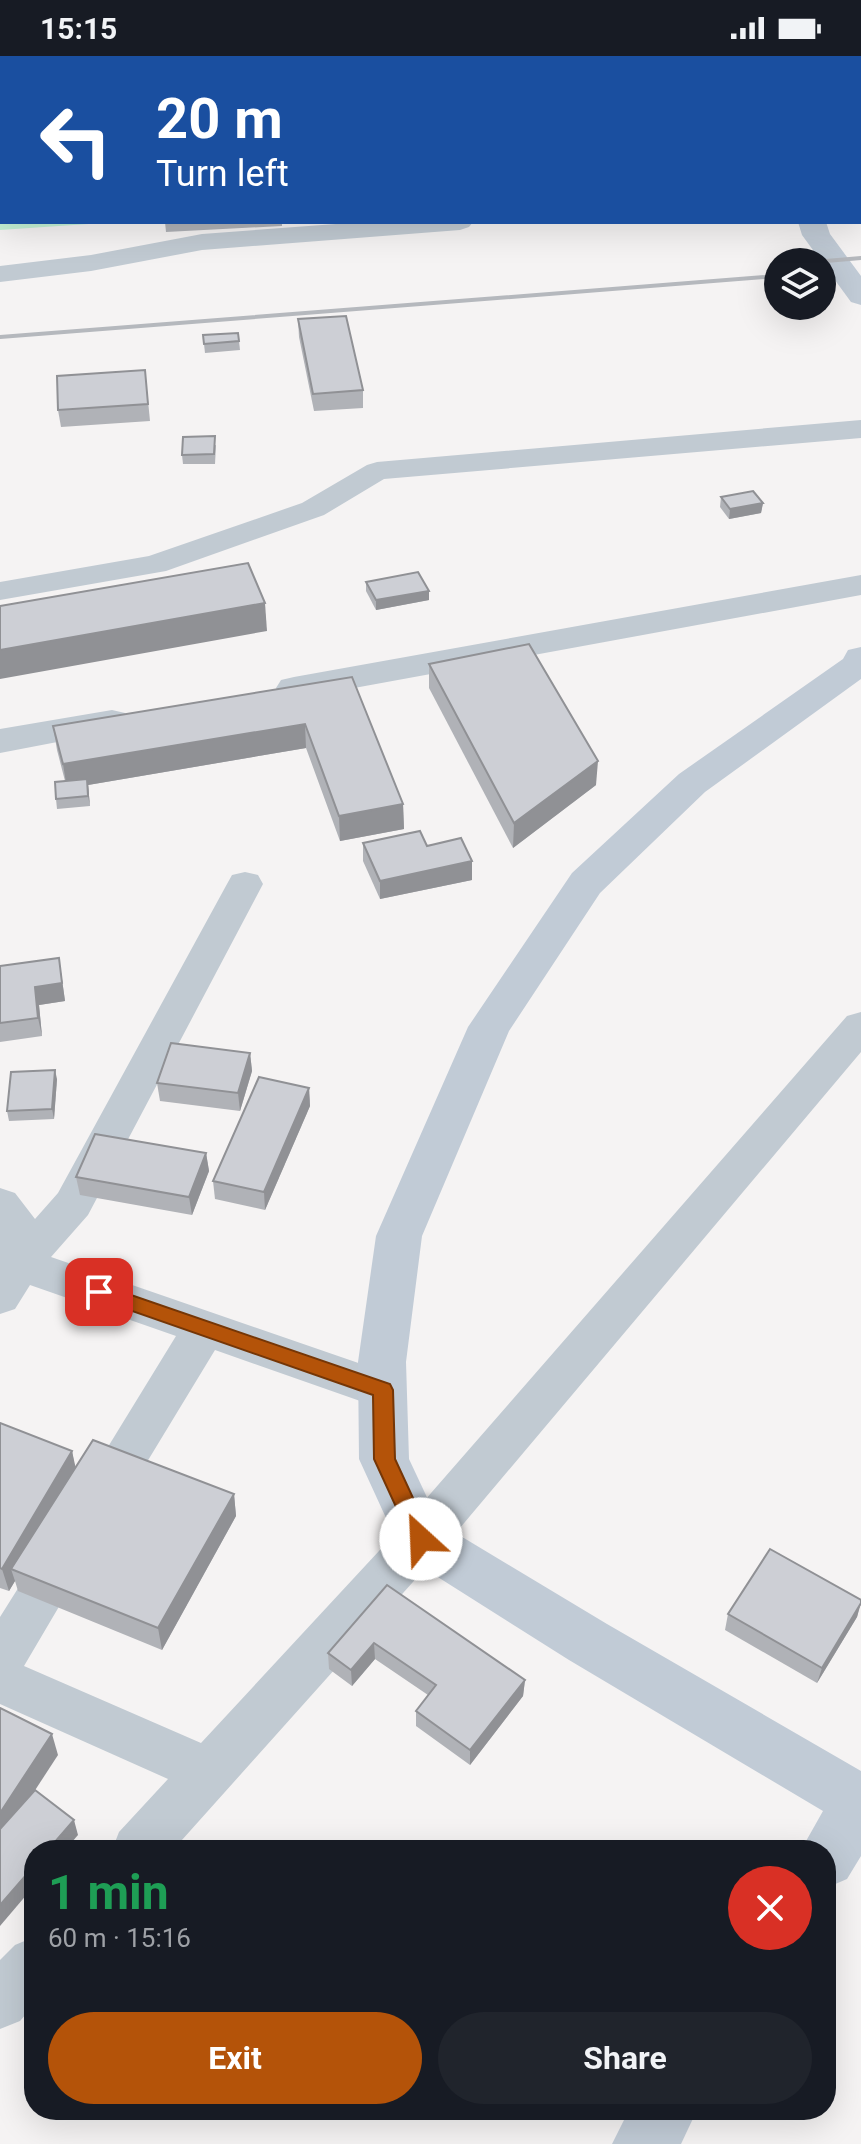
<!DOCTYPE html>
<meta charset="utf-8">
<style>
body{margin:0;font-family:Roboto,sans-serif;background:#20242c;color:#f1f3f6;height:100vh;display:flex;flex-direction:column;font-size:30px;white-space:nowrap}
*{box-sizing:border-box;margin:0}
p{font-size:26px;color:#9ea1a6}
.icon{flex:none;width:44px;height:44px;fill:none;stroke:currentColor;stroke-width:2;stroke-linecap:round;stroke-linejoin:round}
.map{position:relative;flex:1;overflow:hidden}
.sheet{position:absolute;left:24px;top:1784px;width:812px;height:280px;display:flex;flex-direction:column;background:#171b24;border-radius:32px;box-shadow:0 8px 32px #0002}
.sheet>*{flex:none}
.banner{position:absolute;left:0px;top:0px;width:862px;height:168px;box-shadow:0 8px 32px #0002;background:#1a4fa0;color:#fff;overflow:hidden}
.fabs{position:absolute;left:764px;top:192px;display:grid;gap:16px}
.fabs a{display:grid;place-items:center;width:72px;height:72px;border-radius:50%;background:#171b24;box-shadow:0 8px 32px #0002;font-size:40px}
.pin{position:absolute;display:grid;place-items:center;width:68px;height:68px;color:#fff;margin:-34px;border-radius:16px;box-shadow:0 4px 12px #0006}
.me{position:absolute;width:88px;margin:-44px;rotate:335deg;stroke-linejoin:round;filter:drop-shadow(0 0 6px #0008)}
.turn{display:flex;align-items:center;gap:28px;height:168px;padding:0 24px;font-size:36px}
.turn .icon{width:104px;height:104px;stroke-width:2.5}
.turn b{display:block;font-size:56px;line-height:68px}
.round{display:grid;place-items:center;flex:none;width:84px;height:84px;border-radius:42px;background:#20242c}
.summary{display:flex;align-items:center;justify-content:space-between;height:136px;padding:0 24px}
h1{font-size:48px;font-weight:700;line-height:60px;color:#1e9e55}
.primary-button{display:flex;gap:16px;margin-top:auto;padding:16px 24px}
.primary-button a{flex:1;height:92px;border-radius:48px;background:#b45309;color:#fff;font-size:32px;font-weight:700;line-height:92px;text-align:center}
.primary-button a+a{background:#20242c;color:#f1f3f6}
.status{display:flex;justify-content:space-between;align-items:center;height:56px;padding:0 40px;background:#171b24;direction:ltr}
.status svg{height:22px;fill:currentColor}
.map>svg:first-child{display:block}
</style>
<div class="status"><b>15:15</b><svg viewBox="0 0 49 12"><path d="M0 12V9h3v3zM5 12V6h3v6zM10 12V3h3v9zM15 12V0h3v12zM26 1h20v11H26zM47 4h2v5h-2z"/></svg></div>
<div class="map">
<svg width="861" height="2088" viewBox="0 0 861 2088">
<rect width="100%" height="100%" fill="#f5f3f3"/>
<path fill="#c3f1d5" d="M0 0H562L563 2H2V166H118L0 174Z"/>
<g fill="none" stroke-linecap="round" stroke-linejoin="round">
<g fill="#c1cad2" fill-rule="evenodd">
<path d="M363 166H473L469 171 460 174 202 194 91 215 0 226V210L91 199 202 178Z"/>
<path d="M861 364V382L384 423 324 459 166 515 0 544V526L149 500 302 447 367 409 377 406Z"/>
<path d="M245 816 258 819 263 828 88 1159 51 1201 399 1321 405 1334 399 1347 383 1353 215 1294 116 1457 99 1463 82 1457 76 1443 176 1280 30 1229 15 1253 0 1258V1132L15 1137 35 1163 58 1137 227 828 232 819Z"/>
<path d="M861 956V996L438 1498 173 1794H112L119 1776 168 1723 0 1648V1561L49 1483 66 1477 83 1483 90 1498 24 1610 201 1687 404 1468 847 960Z"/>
<path d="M34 1881V1949L20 1965 0 1973V1904L15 1889Z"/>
</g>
<g fill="#c1cad2" fill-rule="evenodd">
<path d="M861 519V539L294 643 281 640 276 632 281 624 294 621Z"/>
<path d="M112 654 125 657 130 665 125 673 0 697V673Z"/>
</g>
<g fill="#c1cbd6" fill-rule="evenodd">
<path d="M717 0H741L742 2H718Z"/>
<rect x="860" y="104" width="1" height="16"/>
<path d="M798 166H826L830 178 861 220V249L851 246 802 179Z"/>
<path d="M861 591V623L705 736 600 837 509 975 422 1180 406 1306 409 1403 439 1467 607 1568 861 1715V1800L847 1823 826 1832V1794H801L823 1755 569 1604 403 1499 359 1403 358 1306 376 1180 468 971 572 817 679 718 843 603 848 594Z"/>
<path d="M629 2054H697L681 2088H612Z"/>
</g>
<g stroke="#b5b8bd" stroke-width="4">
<path d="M814 206 861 202"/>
<path d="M0 281 778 220"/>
</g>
</g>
<g fill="#b0b2b7">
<path d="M789 0H861V67L860 2H789Z"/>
<path d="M165 166H282V170L166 176Z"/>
<path d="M298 263 363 334V352L314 355 299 281Z"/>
<path d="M203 279 239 285 240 294 205 297Z"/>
<path d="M145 314 150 365 61 371 58 354Z"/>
<path d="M216 389 215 408H183L182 399Z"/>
<path d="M721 441 763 447 761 457 729 463 720 451Z"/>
<path d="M366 526 429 544 376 554 366 535Z"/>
<path d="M429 608 596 729 513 792 429 632Z"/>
<path d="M352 621 403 748 404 773 340 785 306 692 88 729 90 750 57 753 56 743 65 725 57 694 53 670Z"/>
<path d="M363 787 427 790 472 824 380 843 363 805Z"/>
<path d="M59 902 65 945 39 949 42 980 0 986V910Z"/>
<path d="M250 997 252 1015 240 1055 160 1045 157 1027Z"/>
<path d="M57 1023 54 1063 9 1065 7 1055Z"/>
<path d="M309 1032 310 1050 265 1154 215 1143 213 1125Z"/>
<path d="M206 1097 209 1115 192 1159 80 1139 76 1121Z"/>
<path d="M0 1367 72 1395 75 1412 234 1438 236 1460 162 1594 18 1535 15 1525 9 1535 0 1532Z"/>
<path d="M387 1529 525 1624 523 1640 470 1709 416 1670V1655L428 1639 375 1603 352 1630 329 1613 328 1597Z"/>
<path d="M861 1544 857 1561 817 1627 725 1574 728 1558Z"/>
</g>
<g fill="#909195">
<path d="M763 447 761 457 729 463 730 453Z"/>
<path d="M429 535V544L376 554V544Z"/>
<path d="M265 547 267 575 0 623V594Z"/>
<path d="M305 668 306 692 88 729 90 750 88 740 67 733 63 708Z"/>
<path d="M598 705 596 729 513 792 514 767Z"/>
<path d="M403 748 404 773 340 785 339 760Z"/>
<path d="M472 805V824L380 843V825Z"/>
<path d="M59 902 65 945 39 949 42 980 38 962 35 931Z"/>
<path d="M250 997 252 1015 240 1055 238 1037Z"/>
<path d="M55 1014 57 1023 54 1063 52 1053Z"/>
<path d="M309 1032 310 1050 265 1154 264 1136Z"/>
<path d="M206 1097 209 1115 192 1159 189 1141Z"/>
<path d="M72 1395 77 1418 11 1513 15 1525 9 1535 2 1513Z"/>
<path d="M234 1438 236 1460 162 1594 158 1572Z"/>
<path d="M861 1547 857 1561 817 1627 822 1612Z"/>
<path d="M374 1587 375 1603 352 1630 351 1614Z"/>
<path d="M525 1624 523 1640 470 1709V1694Z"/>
<path d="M52 1678 58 1699 0 1788V1757Z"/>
<path d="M74 1764 78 1779 65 1794H48Z"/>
<path d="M34 1810V1830L0 1870V1849Z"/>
</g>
<g fill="#cdcfd5" stroke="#909195" stroke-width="2">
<path d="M797 0H861V30H860V2H798Z"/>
<path d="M346 260 363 334 313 338 298 263Z"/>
<path d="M238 277 239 285 204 288 203 279Z"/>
<path d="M145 314 148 348 58 354 57 320Z"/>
<path d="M215 380 214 398 182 399 183 381Z"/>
<path d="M753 435 763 447 730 453 721 441Z"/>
<path d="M248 507 265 547 0 594V550Z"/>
<path d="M418 516 429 535 376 544 366 526Z"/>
<path d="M529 588 598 705 514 767 429 608Z"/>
<path d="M352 621 403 748 339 760 305 668 63 708 53 670Z"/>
<path d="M87 723 88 740 56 743 55 726Z"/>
<path d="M420 775 427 790 461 782 472 805 380 825 363 787Z"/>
<path d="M59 902 62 927 35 931 38 962 0 967V910Z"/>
<path d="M171 987 250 997 238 1037 157 1027Z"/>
<path d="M55 1014 52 1053 7 1055 11 1016Z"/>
<path d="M259 1021 309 1032 264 1136 213 1125Z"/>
<path d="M95 1078 206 1097 189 1141 76 1121Z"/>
<path d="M0 1367 72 1395 2 1513 0 1512Z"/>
<path d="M93 1384 234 1438 158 1572 11 1513Z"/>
<path d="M770 1493 861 1544V1547L822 1612 728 1558Z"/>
<path d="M387 1529 525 1624 470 1694 416 1655 436 1629 374 1587 351 1614 328 1597Z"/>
<path d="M0 1652 52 1678 0 1757Z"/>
<path d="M35 1734 74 1764 48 1794H34V1810L0 1849V1773Z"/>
</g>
<path fill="#b45309" stroke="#753606" stroke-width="2" d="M99 1228 390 1328 393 1334 395 1403 432 1483 429 1490 421 1493 414 1490 374 1403 373 1339 92 1241 89 1236 92 1230Z"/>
</svg>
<div class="fabs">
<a><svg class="icon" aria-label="layers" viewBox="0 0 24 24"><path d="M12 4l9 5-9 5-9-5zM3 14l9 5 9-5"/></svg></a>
</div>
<div class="pin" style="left:99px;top:1236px;background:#d93025"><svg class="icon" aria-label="arrive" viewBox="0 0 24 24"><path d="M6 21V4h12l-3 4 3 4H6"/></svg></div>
<svg class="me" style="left:421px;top:1483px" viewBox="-20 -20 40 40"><circle r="19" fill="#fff"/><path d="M0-13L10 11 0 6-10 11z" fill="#b45309"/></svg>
<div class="banner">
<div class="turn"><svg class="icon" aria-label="left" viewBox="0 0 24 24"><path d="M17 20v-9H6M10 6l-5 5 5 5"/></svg><div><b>20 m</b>Turn left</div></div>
</div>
<section class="sheet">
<div class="summary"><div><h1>1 min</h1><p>60 m · 15:16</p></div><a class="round" style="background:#d93025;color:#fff"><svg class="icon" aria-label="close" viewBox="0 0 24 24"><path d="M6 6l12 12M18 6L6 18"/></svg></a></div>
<div class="primary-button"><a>Exit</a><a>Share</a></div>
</section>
</div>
